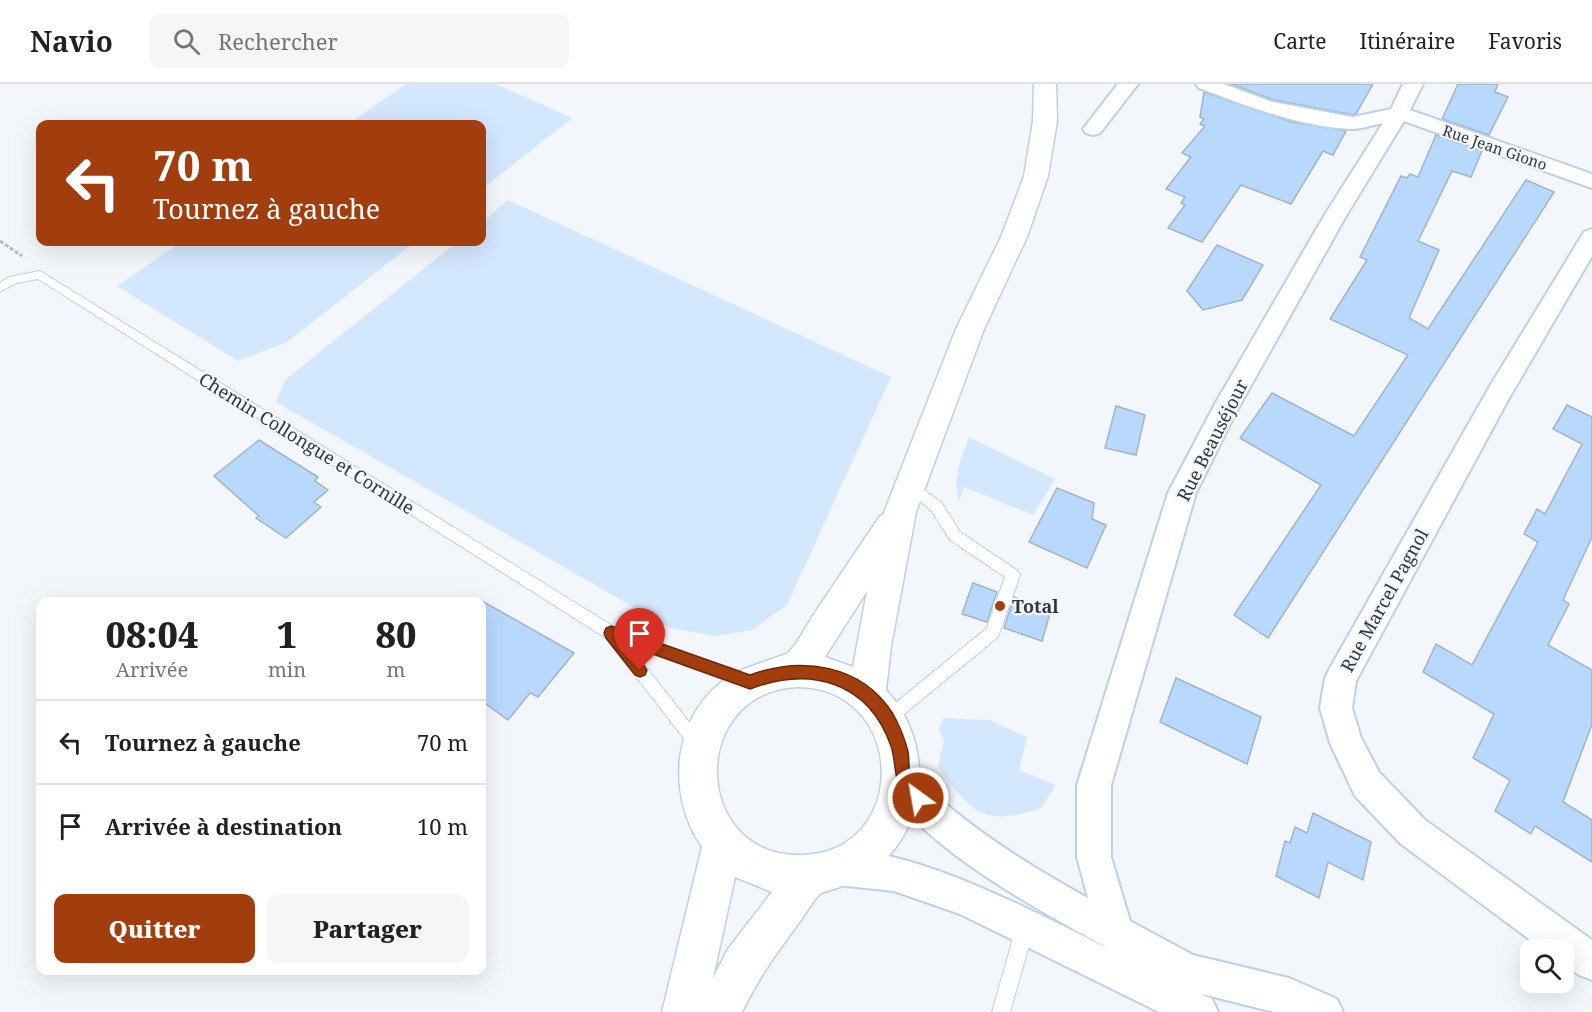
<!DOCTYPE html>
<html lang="fr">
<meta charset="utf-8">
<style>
body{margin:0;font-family:"Noto Serif",serif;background:#f6f6f6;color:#202124;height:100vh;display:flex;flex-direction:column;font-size:22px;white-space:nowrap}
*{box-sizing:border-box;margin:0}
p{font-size:20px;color:#757577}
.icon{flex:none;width:33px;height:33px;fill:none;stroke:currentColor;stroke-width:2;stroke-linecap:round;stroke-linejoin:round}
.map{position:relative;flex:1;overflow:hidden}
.sheet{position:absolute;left:36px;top:513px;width:450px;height:378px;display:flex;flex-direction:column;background:#fff;border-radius:12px;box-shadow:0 6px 24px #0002}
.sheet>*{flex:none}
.hud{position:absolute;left:36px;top:36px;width:450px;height:126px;border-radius:12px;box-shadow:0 6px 24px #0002;background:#a23e0e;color:#fff;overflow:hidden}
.tools{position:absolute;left:1520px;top:855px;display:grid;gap:12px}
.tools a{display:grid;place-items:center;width:54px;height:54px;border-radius:12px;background:#fff;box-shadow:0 6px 24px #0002;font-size:30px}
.pin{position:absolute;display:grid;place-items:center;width:51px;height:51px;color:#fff;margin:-62px -26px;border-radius:50% 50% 50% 0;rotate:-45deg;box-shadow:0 0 6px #0007}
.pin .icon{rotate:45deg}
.me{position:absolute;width:66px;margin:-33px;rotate:328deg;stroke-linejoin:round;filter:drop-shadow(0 0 4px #0008)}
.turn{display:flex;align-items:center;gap:21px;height:126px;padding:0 18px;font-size:27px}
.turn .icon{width:78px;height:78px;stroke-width:2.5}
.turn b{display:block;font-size:42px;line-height:51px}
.eta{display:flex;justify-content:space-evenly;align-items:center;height:102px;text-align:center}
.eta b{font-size:36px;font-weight:800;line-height:42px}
.primary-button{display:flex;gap:12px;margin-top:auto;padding:12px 18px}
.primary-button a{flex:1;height:69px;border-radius:12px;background:#a23e0e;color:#fff;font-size:24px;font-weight:800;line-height:69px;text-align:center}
.primary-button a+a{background:#f6f6f6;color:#202124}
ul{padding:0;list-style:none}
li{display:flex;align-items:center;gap:18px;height:84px;padding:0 18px;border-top:2px solid #e0e0e0}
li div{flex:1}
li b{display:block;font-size:22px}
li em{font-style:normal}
header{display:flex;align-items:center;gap:36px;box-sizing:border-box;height:84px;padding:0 30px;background:#fff;border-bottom:2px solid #e0e0e0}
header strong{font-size:28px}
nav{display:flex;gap:33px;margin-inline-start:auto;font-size:21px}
.search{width:420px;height:54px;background:#f6f6f6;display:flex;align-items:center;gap:15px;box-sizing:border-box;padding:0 21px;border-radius:12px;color:#757577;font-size:22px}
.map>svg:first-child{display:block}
</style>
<header>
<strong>Navio</strong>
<div class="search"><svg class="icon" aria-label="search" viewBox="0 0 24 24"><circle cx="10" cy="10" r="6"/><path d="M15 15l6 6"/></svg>Rechercher</div>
<nav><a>Carte</a><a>Itinéraire</a><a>Favoris</a></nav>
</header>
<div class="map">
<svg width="1592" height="928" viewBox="0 0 1592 928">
<rect width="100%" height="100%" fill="#f3f7fc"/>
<g fill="#d3e7fe">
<path d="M406 0H496L572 34 482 105V40H348Z"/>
<path d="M508 116 891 293 787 521 752 546 715 552 670 544 276 318 285 296 457 158H482V138Z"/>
<path d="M181 158H415L287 258 238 277 117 202Z"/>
<path d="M969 353 1055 395 1033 431 964 403 959 417C952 394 961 376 969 353Z"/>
<path d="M943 634 989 636 1027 653 1019 686 1056 701 1041 724C984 744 970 727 938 683L944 656 939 646Z"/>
</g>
<g fill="#b9d9fc" stroke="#a0b4ca" stroke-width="1.5">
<path d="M1231 0H1373L1356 30 1353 31 1274 16Z"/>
<path d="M1458 0H1498L1495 8 1508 13 1489 51 1442 35Z"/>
<path d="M1204 8 1292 38 1346 47 1333 71 1323 67 1291 120 1241 101 1202 158 1168 144 1185 121 1181 119 1185 113 1166 105 1191 73 1182 69 1205 42 1200 40 1204 35 1200 33Z"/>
<path d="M1436 51 1482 67 1471 93 1452 87 1418 157 1439 166 1409 234 1428 245 1526 96 1554 108 1268 554 1234 531 1321 401 1240 354 1272 309 1354 352 1408 271 1330 235 1367 176 1360 173 1401 92 1407 94 1410 90 1418 93Z"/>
<path d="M1217 161 1263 181 1242 216 1203 226 1187 207Z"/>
<path d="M1567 321 1592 333V453L1563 516 1569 520 1548 561 1592 586V640L1563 718 1592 736V778L1535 742 1531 750 1495 727 1510 696 1473 674 1494 630 1423 588 1436 560 1472 581 1538 458 1524 450 1537 425 1545 430 1582 360 1553 345Z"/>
<path d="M1116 322 1145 331 1136 371 1105 364Z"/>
<path d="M259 356 318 393 315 397 328 406 314 418 321 423 286 454 256 434 259 432 214 392Z"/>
<path d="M1057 404 1094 419 1092 435 1106 441 1087 484 1029 458Z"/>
<path d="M973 499 997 508 987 538 962 530Z"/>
<path d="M1014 513 1051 526 1042 557 1004 544Z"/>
<path d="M482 517 574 569 538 613 530 609 508 636 482 617Z"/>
<path d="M1176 594 1261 633 1247 680 1160 638Z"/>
<path d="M1313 729 1371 758 1363 796 1328 778 1319 814 1276 792 1285 757 1290 759 1295 743 1307 749Z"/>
</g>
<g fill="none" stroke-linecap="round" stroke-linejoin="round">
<g stroke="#bcd1e8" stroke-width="2">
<g id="service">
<path d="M40 187 616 544 753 592 755 597 753 602 748 604 630 562 703 656 706 661 703 666 698 668 693 666 606 554 38 195 16 199 0 208V199L9 193Z"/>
<path d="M910 396 941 418 960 448 1018 487 1020 491 998 553 892 640 887 642 882 640 879 635 882 630 987 544 1005 493 950 456 931 426 905 405 904 401 905 397Z"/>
<path d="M1025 835 1031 838 1034 844 1010 928H992L1016 844 1019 838Z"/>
</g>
</g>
<g stroke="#bcd1e8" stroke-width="4">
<g id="minor">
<path d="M1118 0H1138L1100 49 1093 51 1086 49 1083 45Z"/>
<path d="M1196 0H1224L1273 18 1353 33 1391 25 1403 0H1423L1410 26 1592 90V104L1404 37 1346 132 1235 330 1196 409 1111 701V773L1130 837 1193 871 1289 894 1337 915 1343 928H1274L1202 910 1212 915 1218 928H1159L960 830 894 807 837 801 825 796 820 784 825 772C886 746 1051 837 1110 865 1049 832 913 760 886 696L891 684 903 680C923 688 930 707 946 720 988 756 1039 787 1088 814L1077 773V701L1168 409 1215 320 1324 132 1383 39C1373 41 1361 45 1351 45 1299 43 1248 22 1199 4Z"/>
<path d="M1592 145V172L1508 316 1356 597 1352 624 1361 654 1379 688 1425 736 1592 856V896L1579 891 1563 879V866H1544L1401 760 1355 712 1330 659 1320 624 1325 594 1330 584 1490 302 1584 148Z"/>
</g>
</g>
<g stroke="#bcd1e8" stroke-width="3">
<path id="primary" d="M1034 0H1056L1057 37 1048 92 1027 153 984 245 916 428 891 562 886 606C932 655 931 738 878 782 866 792 852 798 837 804 832 806 824 807 820 810 813 816 807 828 801 836 778 867 759 893 742 928H662L702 763C664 708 673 626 733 590 743 584 785 571 788 569 799 558 807 540 816 527 837 496 858 464 880 432L883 431 956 245 1001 153 1024 92 1033 37ZM867 507 853 583 825 573ZM797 603C907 603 911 768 802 771 692 774 687 609 797 603ZM735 793 772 808 728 865 713 894Z"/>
</g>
<path stroke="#b6bcc2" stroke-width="3" stroke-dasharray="4 2" stroke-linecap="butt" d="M0 157 22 172"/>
<use href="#service" fill="#fff" fill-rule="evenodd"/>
<use href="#minor" fill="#fff" fill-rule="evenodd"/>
<use href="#primary" fill="#fff" fill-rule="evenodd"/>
</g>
<path fill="#a23e0e" stroke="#692809" stroke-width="1.5" d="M611 542 750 591C801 572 862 580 893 630 898 639 904 653 907 664 910 673 908 683 910 691 913 699 922 705 926 714L923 719 918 722C891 711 898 683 891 662 868 597 810 582 750 605L631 562 647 586 645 591 640 593 635 591 606 554 604 549 606 544Z"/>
<circle fill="#a23e0e" stroke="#f3f7fc" stroke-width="2" cx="1000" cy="522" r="6"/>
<g text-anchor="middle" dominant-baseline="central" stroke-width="4.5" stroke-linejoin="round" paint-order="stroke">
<g font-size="15" fill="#303841" stroke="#f3f7fc">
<text transform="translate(1495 63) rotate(19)">Rue Jean Giono</text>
</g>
<g font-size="18" fill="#303841" stroke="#f3f7fc">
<text transform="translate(1212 356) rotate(-63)">Rue Beauséjour</text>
<text transform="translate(307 359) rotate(32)">Chemin Collongue et Cornille</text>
<text transform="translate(1384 516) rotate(-61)">Rue Marcel Pagnol</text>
</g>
<g font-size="18" font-weight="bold" fill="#303841" stroke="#f3f7fc" text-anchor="start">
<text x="1012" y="522">Total</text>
</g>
</g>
</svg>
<div class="tools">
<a><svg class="icon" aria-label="search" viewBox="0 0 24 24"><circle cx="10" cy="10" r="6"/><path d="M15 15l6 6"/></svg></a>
</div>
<div class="pin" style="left:640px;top:586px;background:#d93025"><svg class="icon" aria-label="arrive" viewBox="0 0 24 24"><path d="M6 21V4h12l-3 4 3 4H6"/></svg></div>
<svg class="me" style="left:918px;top:714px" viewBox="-20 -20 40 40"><circle r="17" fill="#a23e0e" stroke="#fff" stroke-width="3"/><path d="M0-11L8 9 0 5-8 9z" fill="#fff"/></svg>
<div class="hud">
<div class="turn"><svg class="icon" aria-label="left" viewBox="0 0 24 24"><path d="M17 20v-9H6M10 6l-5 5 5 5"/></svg><div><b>70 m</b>Tournez à gauche</div></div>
</div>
<section class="sheet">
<div class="eta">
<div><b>08:04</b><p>Arrivée</p></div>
<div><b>1</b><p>min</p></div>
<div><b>80</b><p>m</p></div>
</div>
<ul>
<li><svg class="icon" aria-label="left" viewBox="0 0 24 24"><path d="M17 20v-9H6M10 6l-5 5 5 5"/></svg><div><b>Tournez à gauche</b></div><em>70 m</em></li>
<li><svg class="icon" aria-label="arrive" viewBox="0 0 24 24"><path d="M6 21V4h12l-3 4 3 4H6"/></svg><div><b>Arrivée à destination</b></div><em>10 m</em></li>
</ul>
<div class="primary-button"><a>Quitter</a><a>Partager</a></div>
</section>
</div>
